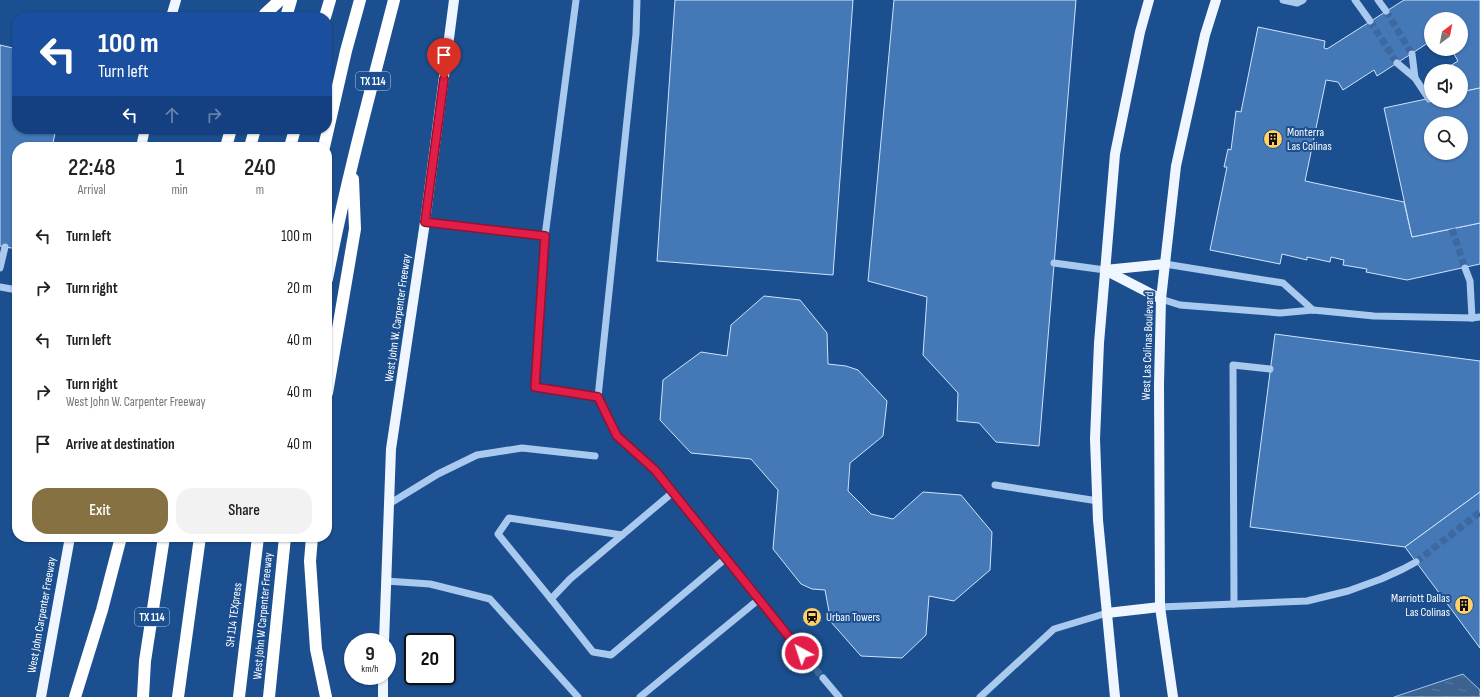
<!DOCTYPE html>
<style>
body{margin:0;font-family:"Sofia Sans Condensed",sans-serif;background:#f2f2f2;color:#222;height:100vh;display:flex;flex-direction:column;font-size:15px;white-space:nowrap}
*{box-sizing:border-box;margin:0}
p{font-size:13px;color:#767676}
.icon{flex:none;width:22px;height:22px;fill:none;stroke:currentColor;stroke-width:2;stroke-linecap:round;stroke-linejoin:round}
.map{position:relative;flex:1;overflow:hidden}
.details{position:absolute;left:12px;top:142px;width:320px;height:400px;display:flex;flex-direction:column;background:#fff;border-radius:16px;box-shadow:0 1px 3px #0004}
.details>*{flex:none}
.top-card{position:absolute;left:12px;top:12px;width:320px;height:122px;border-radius:16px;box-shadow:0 1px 3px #0004;background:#1a4fa0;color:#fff;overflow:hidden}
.needle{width:26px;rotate:32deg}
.fabs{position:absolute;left:1424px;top:12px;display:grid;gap:8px}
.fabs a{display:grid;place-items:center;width:44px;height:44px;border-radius:50%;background:#fff;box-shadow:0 1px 3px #0004;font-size:20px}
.speed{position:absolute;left:344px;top:633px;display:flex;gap:8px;font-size:20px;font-weight:700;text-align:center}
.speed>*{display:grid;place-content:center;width:52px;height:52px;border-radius:50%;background:#fff;box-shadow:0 1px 3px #0004;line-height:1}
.speed small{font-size:10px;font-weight:400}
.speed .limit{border:2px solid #111;border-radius:6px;background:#fff;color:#111}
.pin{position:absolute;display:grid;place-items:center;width:34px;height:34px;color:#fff;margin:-41px -17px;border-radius:50% 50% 50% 0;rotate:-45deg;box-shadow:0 0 4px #0007}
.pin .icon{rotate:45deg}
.me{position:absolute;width:44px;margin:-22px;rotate:320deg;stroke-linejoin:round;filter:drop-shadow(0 0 3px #0008)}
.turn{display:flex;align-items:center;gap:14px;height:84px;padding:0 20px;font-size:18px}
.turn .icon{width:52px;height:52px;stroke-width:2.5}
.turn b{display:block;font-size:28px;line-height:34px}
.lanes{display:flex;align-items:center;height:38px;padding:0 20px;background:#0003;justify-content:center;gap:20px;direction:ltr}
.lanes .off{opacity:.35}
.eta{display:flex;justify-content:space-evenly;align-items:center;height:68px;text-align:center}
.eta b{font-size:24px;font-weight:600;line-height:28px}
.cta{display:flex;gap:8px;margin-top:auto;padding:8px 20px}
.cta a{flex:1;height:46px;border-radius:16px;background:#857141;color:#fff;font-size:16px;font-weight:600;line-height:46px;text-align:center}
.cta a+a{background:#f2f2f2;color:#222}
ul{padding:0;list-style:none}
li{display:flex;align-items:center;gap:12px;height:52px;padding:0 20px}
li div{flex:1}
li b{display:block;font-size:15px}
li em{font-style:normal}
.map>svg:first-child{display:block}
</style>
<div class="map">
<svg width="1480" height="697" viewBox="0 0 1480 697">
<defs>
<pattern id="water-ripples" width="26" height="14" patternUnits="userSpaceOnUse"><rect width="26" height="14" fill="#3c6290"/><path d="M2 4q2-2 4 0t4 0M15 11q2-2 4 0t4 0" fill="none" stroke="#597aa1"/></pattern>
</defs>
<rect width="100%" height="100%" fill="#1b4f8f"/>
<path fill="url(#water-ripples)" stroke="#9cc4f0" d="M1463 674 1480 690V697H1394Z"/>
<g fill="#4478b7" stroke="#cfe3fa" fill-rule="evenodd">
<path d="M675 0H853L833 275 657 261Z"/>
<path d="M894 0H1076L1039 446 996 442 979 423 957 421 958 393 923 355 927 297 868 281Z"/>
<path d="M1404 0H1480V88L1461 92V71H1442L1458 61 1451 49H1461V19H1431V41L1377 76 1374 70 1343 90 1338 82 1326 80 1305 181 1404 202 1412 237 1480 223V264L1407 280 1366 272 1367 269 1343 265 1344 260 1331 257 1330 262 1307 257V260L1282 254 1280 264 1210 250 1227 167H1224L1228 149 1231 150 1236 111 1241 112 1258 27 1325 41 1324 48 1327 49Z"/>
<path d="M0 45 17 49V129H56L52 147H17V249L0 246Z"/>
<path d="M1480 88V223L1412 237 1384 108 1431 98V101H1461V92ZM1431 123H1461V153H1431Z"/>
<path d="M764 296 800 300 827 333 828 364 846 366 858 370 887 401 883 436 850 463 848 491 871 514 893 519 923 492 961 495 992 532 990 570 954 601 929 596 926 635 902 658 861 656 831 622 825 590 812 589 801 584 773 549 778 490 751 459 691 453 660 420 663 380 701 352 727 356 731 325Z"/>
<path d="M1275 334 1480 361V492L1405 547 1250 527Z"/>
<path d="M1480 492V648L1405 547Z"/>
</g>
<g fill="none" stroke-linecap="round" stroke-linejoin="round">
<g stroke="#3d69a0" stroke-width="7" stroke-dasharray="7 3.5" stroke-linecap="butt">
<path d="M1386 11 1412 54"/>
<path d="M1370 21 1397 63"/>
<path d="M1452 229 1465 268"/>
<path d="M1416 562 1480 512"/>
<path d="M802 653 823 678"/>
</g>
<g stroke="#a9c9ee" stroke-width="7">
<path d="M576 0 545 236 535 387 598 397"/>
<path d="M637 0 636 34 598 397 617 436 655 470 758 600"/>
<path d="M1283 0 1297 3 1303 0"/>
<path d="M1355 0 1370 21"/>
<path d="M1378 0 1386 11"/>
<path d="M1397 63 1415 78 1412 54"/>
<path d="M1415 78 1429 99"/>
<path d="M425 222 545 236"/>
<path d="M1054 263 1105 270"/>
<path d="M1165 264 1283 283 1313 310"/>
<path d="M0 268 5 247"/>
<path d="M1465 268 1470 281 1472 318"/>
<path d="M0 287 17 290"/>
<path d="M1161 299 1180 305 1280 313 1313 310 1374 316 1472 318 1480 317"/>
<path d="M995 485 1098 501"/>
<path d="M672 493 570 579 551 599 593 652 611 655 725 559"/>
<path d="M389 504 438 474 477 455 522 448 595 456"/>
<path d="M386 581 430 584 490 599 578 697"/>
<path d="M551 599 498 534 509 518 622 535"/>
<path d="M1234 604 1233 365 1270 369"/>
<path d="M1160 607 1307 601 1348 591 1381 579 1403 569 1416 562"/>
<path d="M823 678 839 697"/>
<path d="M640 697 758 600 802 653"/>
<path d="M980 697 1054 629 1107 613"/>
</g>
<g stroke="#f0f6ff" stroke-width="10">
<path d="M171 17 176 0"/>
<path d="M141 147 145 129"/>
<path d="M1105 270 1161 299"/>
<path d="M1105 270 1165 264"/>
<path d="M1107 613 1160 607"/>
<path d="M384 642 391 449 425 222 454 0"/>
<path d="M41 697 70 537"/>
<path d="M383 697V676"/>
<path d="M1115 697 1098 520 1095 439 1099 343 1115 154 1140 32 1149 0"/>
<path d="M1173 697 1160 607 1159 384 1161 299 1176 166 1205 35 1216 0"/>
</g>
<g stroke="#fff" stroke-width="12">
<path d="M264 17 265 14 280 0"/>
<path d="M286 17 291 0"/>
<path d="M325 17 330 0"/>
<path d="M226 147 231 129"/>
<path d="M250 147 255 129"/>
<path d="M290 147 295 129"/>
<path d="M324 147 346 51 360 0"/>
<path d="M327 279C345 185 370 93 394 0"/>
<path d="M327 393 355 229 353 179"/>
<path d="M312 537 310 561 316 649 326 697"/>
<path d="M75 697 102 610 121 537"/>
<path d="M143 697 145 661 164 537"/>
<path d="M178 697 200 537"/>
<path d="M239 697 258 537"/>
<path d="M269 697 285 537"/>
</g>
</g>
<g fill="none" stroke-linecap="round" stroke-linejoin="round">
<g stroke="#92132f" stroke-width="10">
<path id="route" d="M444 79 425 222 545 236 535 387 598 397 617 436 655 470 802 653"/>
</g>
<use href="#route" stroke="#e11d48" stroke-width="7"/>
</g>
<defs>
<g id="building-disc" transform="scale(1)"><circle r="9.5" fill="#ffd166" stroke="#1b4f8f"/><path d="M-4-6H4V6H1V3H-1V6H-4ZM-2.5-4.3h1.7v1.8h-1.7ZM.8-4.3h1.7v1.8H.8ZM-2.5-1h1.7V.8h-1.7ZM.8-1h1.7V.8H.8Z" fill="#111"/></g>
<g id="station-disc" transform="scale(1)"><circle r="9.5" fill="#ffd166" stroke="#1b4f8f"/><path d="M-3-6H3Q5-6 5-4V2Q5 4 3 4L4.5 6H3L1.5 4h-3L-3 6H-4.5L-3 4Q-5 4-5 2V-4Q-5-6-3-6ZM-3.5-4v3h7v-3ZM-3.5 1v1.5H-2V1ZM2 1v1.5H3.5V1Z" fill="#111"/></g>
</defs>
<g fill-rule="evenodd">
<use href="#building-disc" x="1273" y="139"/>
<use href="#building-disc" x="1464" y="605"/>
<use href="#station-disc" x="812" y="617"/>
</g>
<g text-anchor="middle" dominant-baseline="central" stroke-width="4" stroke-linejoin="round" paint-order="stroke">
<g fill="#1b4f8f" stroke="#bbcadd" stroke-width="1">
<rect x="356" y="72" width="34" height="18" rx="3"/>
<rect x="135" y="608" width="34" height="18" rx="3"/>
</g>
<g font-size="11" font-weight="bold" fill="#fff">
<text x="373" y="81">TX 114</text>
<text x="152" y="617">TX 114</text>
</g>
<g font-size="12" fill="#fff" stroke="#1b4f8f" text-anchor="start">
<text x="1287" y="132">Monterra<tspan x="1287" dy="14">Las Colinas</tspan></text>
<text x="1450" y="598" text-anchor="end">Marriott Dallas<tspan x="1450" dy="14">Las Colinas</tspan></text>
<text x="826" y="617">Urban Towers</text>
</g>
<g font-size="12" fill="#fff" stroke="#1b4f8f">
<text transform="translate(398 318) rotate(-82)">West John W. Carpenter Freeway</text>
<text transform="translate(1148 346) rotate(-88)">West Las Colinas Boulevard</text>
<text transform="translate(42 615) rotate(-80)">West John Carpenter Freeway</text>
<text transform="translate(234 615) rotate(-83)">SH 114 TEXpress</text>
<text transform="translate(263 616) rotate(-85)">West John W Carpenter Freeway</text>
</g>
</g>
</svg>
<div class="fabs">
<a><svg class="needle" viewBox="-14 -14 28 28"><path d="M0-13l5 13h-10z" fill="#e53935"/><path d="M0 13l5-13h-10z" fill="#767676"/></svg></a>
<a><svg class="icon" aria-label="sound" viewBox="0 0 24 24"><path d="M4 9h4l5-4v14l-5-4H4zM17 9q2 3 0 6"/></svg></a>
<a><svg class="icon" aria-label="search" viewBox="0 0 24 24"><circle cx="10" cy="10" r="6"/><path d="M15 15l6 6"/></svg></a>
</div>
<div class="speed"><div>9<small>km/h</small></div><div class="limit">20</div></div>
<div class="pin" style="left:444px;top:79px;background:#d93025"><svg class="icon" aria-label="arrive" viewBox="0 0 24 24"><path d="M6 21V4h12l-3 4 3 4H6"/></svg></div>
<svg class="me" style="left:802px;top:653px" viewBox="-20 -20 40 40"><circle r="17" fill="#e11d48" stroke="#fff" stroke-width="3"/><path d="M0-11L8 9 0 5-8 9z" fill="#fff"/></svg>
<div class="top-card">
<div class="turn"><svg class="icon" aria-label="left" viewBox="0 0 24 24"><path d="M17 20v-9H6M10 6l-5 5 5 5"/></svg><div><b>100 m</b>Turn left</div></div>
<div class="lanes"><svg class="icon" aria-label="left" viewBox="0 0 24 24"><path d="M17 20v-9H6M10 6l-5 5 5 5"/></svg><svg class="icon off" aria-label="ahead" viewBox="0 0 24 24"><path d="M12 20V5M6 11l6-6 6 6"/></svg><svg class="icon off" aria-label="right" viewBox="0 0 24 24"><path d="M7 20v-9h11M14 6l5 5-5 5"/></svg></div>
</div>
<section class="details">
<div class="eta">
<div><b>22:48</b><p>Arrival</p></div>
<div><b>1</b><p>min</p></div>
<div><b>240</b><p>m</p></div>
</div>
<ul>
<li><svg class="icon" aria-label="left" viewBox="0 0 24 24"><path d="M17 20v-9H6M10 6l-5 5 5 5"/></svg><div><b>Turn left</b></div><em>100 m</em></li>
<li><svg class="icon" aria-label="right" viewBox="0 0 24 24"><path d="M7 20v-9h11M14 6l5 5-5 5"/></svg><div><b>Turn right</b></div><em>20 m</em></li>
<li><svg class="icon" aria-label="left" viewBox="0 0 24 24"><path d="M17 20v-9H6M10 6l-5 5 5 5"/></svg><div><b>Turn left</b></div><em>40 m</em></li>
<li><svg class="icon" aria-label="right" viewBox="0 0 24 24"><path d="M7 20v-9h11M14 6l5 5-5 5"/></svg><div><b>Turn right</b><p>West John W. Carpenter Freeway</p></div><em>40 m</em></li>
<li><svg class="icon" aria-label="arrive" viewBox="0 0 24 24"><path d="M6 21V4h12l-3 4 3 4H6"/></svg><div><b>Arrive at destination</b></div><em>40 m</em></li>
</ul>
<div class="cta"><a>Exit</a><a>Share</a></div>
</section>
</div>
